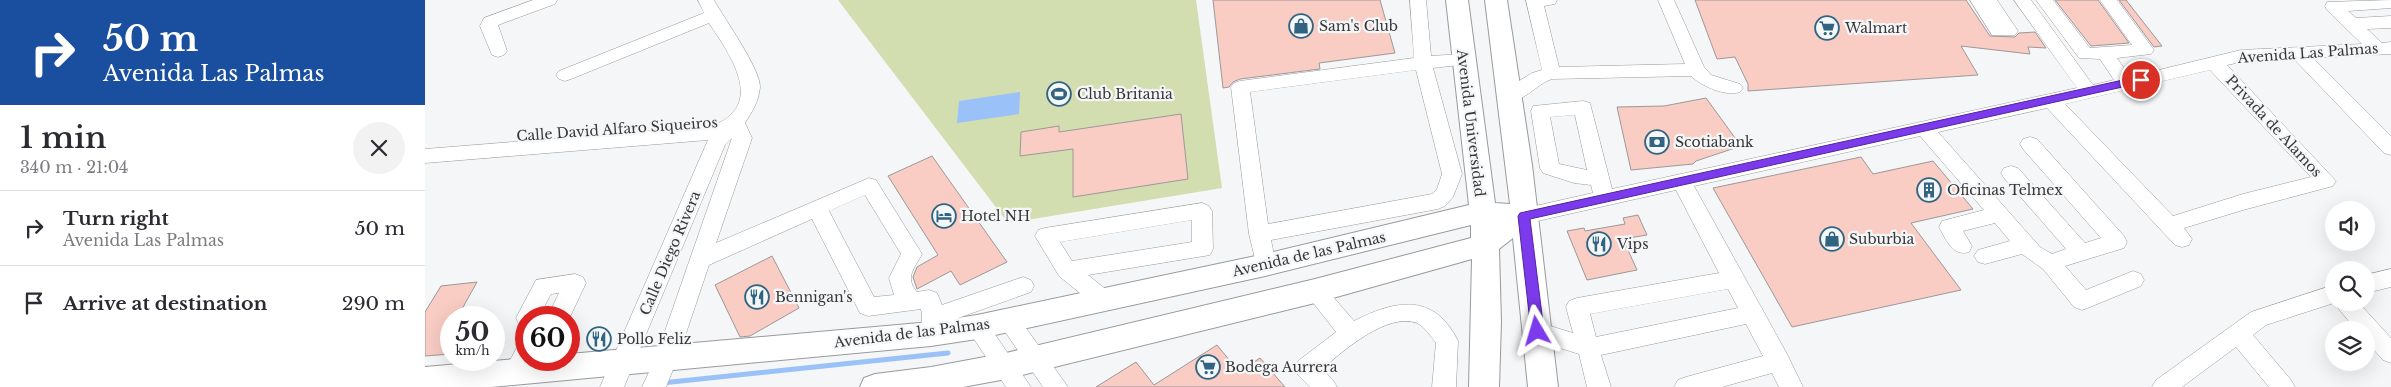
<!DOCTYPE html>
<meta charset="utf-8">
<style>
body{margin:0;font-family:"Libre Baskerville",serif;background:#f2f2f3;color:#2b2b33;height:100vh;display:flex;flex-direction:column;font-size:19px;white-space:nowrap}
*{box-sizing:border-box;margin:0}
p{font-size:16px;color:#7c7c81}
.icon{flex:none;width:28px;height:28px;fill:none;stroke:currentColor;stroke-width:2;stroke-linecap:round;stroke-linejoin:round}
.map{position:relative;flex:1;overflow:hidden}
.panel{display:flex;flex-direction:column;background:#fff;width:425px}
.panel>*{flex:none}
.top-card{background:#1a4fa0;color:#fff;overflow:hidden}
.tools{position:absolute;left:1900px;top:201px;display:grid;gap:10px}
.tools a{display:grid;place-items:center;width:50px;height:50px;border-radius:50%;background:#fff;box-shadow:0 5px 20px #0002;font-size:25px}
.speed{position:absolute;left:15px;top:306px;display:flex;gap:10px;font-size:25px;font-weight:700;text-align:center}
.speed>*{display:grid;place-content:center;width:65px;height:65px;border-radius:50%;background:#fff;box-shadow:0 5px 20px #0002;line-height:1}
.speed small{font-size:12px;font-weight:400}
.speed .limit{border:8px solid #d22;background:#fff;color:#111}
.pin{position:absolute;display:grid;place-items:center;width:42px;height:42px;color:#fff;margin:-21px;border:2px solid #fff;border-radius:50%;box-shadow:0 1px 5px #0007}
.me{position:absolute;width:55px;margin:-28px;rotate:353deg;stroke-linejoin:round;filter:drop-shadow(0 0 4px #0008)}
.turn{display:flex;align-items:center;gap:18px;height:105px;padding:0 20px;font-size:22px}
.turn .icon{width:65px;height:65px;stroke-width:2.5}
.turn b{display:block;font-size:35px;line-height:42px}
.round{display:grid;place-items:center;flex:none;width:52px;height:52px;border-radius:26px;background:#f2f2f3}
.overview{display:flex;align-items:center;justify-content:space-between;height:85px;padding:0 20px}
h1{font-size:30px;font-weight:600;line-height:38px}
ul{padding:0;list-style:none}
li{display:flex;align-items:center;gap:15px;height:75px;padding:0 20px;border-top:1px solid #e1e1e2}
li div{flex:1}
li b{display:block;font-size:19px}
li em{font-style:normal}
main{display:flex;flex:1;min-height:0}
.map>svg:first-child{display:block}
</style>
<main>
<section class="panel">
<div class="top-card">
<div class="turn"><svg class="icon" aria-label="right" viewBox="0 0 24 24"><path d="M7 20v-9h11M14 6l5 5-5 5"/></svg><div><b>50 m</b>Avenida Las Palmas</div></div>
</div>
<div class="overview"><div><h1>1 min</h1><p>340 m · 21:04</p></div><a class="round"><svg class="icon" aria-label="close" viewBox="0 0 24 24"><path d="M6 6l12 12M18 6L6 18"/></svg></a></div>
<ul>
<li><svg class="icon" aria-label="right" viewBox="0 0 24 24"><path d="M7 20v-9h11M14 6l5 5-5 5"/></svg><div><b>Turn right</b><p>Avenida Las Palmas</p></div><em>50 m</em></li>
<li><svg class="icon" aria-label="arrive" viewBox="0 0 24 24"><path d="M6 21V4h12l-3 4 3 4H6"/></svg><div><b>Arrive at destination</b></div><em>290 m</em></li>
</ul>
</section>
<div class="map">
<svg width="1966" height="387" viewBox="0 0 1966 387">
<rect width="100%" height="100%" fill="#f4f6f8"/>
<path fill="#d2deaf" d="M413 0H771L797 188 583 223Z"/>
<path fill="#9ac1f8" d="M595 92 594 114 532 123 534 101Z"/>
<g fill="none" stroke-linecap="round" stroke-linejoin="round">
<path stroke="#9ac1f8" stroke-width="5" d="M237 383 523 353"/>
</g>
<g fill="#f9ccc4" stroke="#9c9999">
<path d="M788 0H955L970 53 894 63 895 69 815 79 808 82 804 87 798 88Z"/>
<path d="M1270 0H1541L1565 36 1590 37 1594 33 1610 32 1621 48 1603 47 1605 54 1536 46 1553 75 1323 91V84L1310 57 1292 59Z"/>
<path d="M1630 0H1673L1704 43 1666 46Z"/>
<path d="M1694 0H1701L1737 46 1729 47Z"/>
<path d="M1281 98 1316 146 1271 161 1268 164 1206 170 1192 107 1239 106Z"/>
<path d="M756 114 763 179 648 197V149L595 156 596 132 634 126V132Z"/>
<path d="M507 156 582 262 535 285 526 271 492 289 488 277 492 267 513 255 463 176Z"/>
<path d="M1436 157 1448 174 1508 161 1548 209 1486 223 1536 290 1367 327 1288 188Z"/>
<path d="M1213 215 1222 235 1198 239 1212 270 1162 280 1142 231 1159 228 1160 231 1200 224 1198 218Z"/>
<path d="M347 256 374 308 325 336 315 337 290 285Z"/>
<path d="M52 282 32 318H26V354L0 356V312L16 286Z"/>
<path d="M792 345 814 372 835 358 860 387H671L711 362 729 385Z"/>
</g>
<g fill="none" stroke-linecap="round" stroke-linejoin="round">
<g stroke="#989a9c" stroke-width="1">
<g id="minor">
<path d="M108 0H132L130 4 73 25 82 51 79 55 73 57 67 55 55 26 59 18Z"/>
<path d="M273 0H289C300 20 335 68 335 87 334 101 327 112 320 123L327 138 291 243 444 178 451 180 497 254C490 268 479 277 492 292L504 290 512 293 517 305 598 277 606 280 609 286 606 292 519 323 514 341 506 343 498 341C493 330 499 320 496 309L443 316 435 313 387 219 284 265 253 357 241 387H217L231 357 307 138 300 145 199 387H175L283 140 0 163V149L287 126C342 105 305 55 284 23L146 79 140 81 134 79 131 75 134 71 279 13ZM440 195 476 254 464 278 469 295 449 297 404 211Z"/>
<path d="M985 0H1001L1006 56 1037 54 1043 56 1046 60 1043 64 1008 68 1037 174 1028 197 1020 206 1013 209 846 240 851 265 847 271 840 273 833 271 824 234 806 87 809 83 815 81 989 58ZM991 70 1017 174 1012 189 1007 194 843 224 825 92Z"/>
<path d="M1101 0H1132L1130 4 1119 6 1134 67 1260 64 1233 0H1249L1279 67 1286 75 1315 84 1318 88 1315 92C1301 97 1276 86 1266 76L1127 79C1111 84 1096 106 1078 101L1076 96 1078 91 1107 73 1117 70Z"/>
<path d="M1545 0H1572L1593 31 1590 35H1567Z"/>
<path d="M1589 0H1606L1668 85 1689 80 1675 59 1654 58 1611 0H1628L1665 48 1707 45 1675 0H1692L1729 50 1726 54 1692 58 1705 77 1816 50 1937 44 1902 10 1900 6 1902 2 1966 0V8L1923 11 1931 18 1966 16V28L1942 29 1957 43 1966 42V54L1888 58 1966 136V155L1959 153 1869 59 1816 62 1802 65 1911 181 1908 186 1818 210 1759 228 1767 239 1764 245 1757 247 1750 245 1622 108 1513 132 1615 247 1627 254 1641 249 1579 178 1576 173 1579 168 1586 166 1593 168 1660 243 1676 238 1598 149 1595 144 1598 139 1605 137 1612 139 1699 236 1702 242 1699 248 1640 266 1661 290 1708 271 1716 274 1719 280 1716 286 1665 307 1657 310 1649 307 1618 269 1597 254 1560 264 1553 262 1549 256 1553 250 1585 241 1570 223 1538 231 1547 246 1544 252C1528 257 1521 240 1514 227L1517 221 1559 210 1495 136 1269 186 1362 354 1378 387H1354L1347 373 1297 387H1249L1253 380 1261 377 1338 356 1321 324 1176 355 1186 387H1162L1154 354 1104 338 1101 331 1104 324 1112 322 1148 333 1141 307 1144 301 1152 298 1294 273 1251 190 1099 224 1092 222 1089 216 1092 210 1168 193 1166 185 1149 183 1118 173 1115 168 1106 111 1108 106 1158 101 1165 103 1187 189 1652 88ZM1785 70 1886 177 1818 194 1748 216 1640 104ZM1150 115 1162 170 1134 164 1125 117ZM1303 289 1313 308 1171 337 1165 314Z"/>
<path d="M777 203 784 206 787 211 788 249 785 255 663 275 688 295 691 301 688 307 680 310 672 307 634 276 610 236 613 230 620 228ZM767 220V242L647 261 635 242Z"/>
<path d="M1966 269V287L1941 293V275Z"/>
<path d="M150 274 158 277 161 283 144 319 122 318 134 293 126 294 113 318H101V327L94 324 91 318 111 280Z"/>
<path d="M890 282 898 285 929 321C970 300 1009 292 1033 341L1031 387H1007L1011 343C1006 337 1000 327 992 323 962 312 918 351 897 369L908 380 912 387H885L873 375 870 368 873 361 911 332 879 291 882 285Z"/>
<path d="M1909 285V302H1933L1966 338V363L1958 360 1941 341V330H1931L1909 303 1841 325 1828 335 1866 380 1870 387H1844L1811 347 1757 387H1727L1731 380 1826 312Z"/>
<path d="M583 311 591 314 643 387H618L572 320 575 314Z"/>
<path d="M552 318 560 320 606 387H581L541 327 544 320Z"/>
<path d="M101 342V360H108L98 379 90 382 82 379 79 372 93 345Z"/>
</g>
</g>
<g stroke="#989a9c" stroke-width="2">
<path id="major" d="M1021 0H1043L1070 203 1085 204 1060 0H1082L1107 165 1133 387H1103L1088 238 1074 249 1076 322 1074 387H1044L1047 259 890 303 581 379 538 387H435L439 378 450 374 506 367 581 353 890 279 1046 238V225L840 276 552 339 506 346 66 387H0V367L101 358V360H144V354L506 322 552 315 840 254 1044 205Z"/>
</g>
<use href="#minor" fill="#fff" fill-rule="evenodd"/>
<use href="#major" fill="#fff" fill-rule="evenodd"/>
</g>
<path fill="#7c3aed" stroke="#51269a" d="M1716 76 1720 77V82L1105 219 1119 331 1117 335H1108L1106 331 1093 216 1095 213Z"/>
<defs>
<g id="shop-ring" transform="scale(1.25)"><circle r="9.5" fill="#f4f6f8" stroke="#316481" stroke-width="1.5"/><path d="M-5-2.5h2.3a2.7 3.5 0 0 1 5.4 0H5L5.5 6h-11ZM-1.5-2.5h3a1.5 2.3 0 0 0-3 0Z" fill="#316481"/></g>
<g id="supermarket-ring" transform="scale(1.25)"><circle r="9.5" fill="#f4f6f8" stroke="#316481" stroke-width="1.5"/><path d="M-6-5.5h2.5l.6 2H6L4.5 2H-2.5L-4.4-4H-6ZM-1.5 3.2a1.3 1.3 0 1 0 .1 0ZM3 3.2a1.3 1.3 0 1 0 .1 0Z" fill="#316481"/></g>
<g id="stadium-ring" transform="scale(1.25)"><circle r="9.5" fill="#f4f6f8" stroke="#316481" stroke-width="1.5"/><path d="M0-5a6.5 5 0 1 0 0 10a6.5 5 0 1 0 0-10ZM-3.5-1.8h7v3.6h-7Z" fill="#316481"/></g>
<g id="bank-ring" transform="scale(1.25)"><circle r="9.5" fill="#f4f6f8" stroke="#316481" stroke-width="1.5"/><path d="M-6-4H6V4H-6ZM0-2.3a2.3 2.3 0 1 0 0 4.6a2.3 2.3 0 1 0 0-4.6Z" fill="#316481"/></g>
<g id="building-ring" transform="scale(1.25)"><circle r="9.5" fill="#f4f6f8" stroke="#316481" stroke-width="1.5"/><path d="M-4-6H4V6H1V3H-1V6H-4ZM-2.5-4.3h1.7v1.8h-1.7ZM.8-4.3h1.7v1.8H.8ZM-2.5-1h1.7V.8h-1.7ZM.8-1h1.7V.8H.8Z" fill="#316481"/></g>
<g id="hotel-ring" transform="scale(1.25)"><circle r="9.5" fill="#f4f6f8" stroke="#316481" stroke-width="1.5"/><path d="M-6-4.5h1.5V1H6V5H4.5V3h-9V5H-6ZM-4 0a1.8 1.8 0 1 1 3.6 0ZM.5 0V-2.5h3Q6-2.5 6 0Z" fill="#316481"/></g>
<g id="restaurant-ring" transform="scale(1.25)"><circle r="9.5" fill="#f4f6f8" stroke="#316481" stroke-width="1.5"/><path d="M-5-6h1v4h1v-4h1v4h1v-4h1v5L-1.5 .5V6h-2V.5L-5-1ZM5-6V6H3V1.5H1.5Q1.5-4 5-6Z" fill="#316481"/></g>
</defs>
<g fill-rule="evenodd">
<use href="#shop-ring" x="876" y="26"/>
<use href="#supermarket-ring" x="1402" y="28"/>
<use href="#stadium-ring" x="634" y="94"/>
<use href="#bank-ring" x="1232" y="142"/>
<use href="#building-ring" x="1504" y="190"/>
<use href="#hotel-ring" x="519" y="216"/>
<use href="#shop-ring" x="1407" y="239"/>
<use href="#restaurant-ring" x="1174" y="244"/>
<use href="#restaurant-ring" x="332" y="297"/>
<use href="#restaurant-ring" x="174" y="339"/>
<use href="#supermarket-ring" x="783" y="367"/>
</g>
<g text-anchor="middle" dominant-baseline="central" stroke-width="4.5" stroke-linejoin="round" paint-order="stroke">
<g font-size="14" fill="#373738" stroke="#f4f6f8" text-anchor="start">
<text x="894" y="26">Sam's Club</text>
<text x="1420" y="28">Walmart</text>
<text x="652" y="94">Club Britania</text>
<text x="1250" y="142">Scotiabank</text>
<text x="1522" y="190">Oficinas Telmex</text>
<text x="536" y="216">Hotel NH</text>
<text x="1424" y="239">Suburbia</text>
<text x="1192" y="244">Vips</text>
<text x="350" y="297">Bennigan's</text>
<text x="192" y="339">Pollo Feliz</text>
<text x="800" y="367">Bodega Aurrera</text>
</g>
<g font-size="14" fill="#373738" stroke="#f4f6f8">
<text transform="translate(1883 53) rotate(-4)">Avenida Las Palmas</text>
<text transform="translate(1046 123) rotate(83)">Avenida Universidad</text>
<text transform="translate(1849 126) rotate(47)">Privada de Alamos</text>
<text transform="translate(192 129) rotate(-4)">Calle David Alfaro Siqueiros</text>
<text transform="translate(245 253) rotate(-67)">Calle Diego Rivera</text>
<text transform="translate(884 254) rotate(-13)">Avenida de las Palmas</text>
<text transform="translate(487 333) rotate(-7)">Avenida de las Palmas</text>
</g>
</g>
</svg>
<div class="tools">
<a><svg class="icon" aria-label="sound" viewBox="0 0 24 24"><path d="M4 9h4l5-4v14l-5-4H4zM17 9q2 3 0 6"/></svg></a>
<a><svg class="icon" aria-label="search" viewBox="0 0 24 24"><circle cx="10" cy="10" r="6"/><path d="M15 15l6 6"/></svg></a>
<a><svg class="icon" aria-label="layers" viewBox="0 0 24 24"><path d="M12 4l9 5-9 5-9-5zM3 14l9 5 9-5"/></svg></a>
</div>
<div class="speed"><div>50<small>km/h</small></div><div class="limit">60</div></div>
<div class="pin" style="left:1716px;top:80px;background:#d93025"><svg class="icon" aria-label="arrive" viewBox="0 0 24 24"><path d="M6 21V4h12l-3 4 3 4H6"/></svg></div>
<svg class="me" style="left:1112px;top:331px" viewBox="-20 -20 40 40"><path d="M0-17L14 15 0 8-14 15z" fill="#7c3aed" stroke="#fff" stroke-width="4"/></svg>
</div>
</main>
